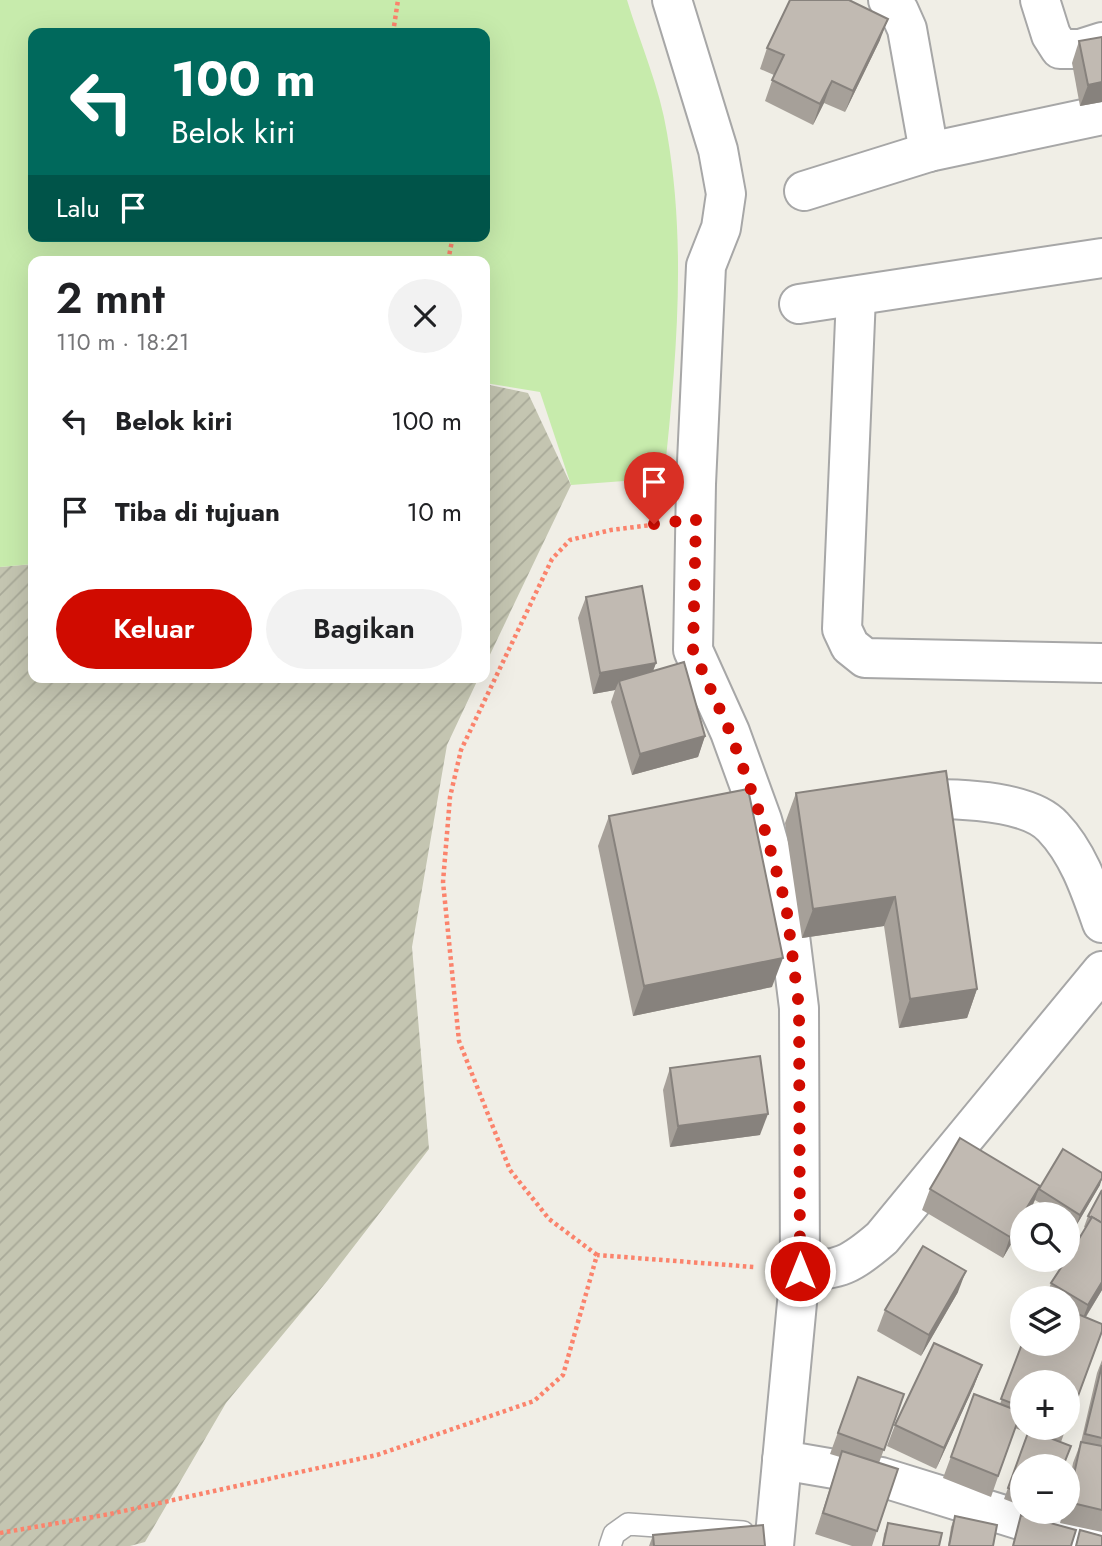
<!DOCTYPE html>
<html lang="id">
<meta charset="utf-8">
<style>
body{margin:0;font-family:Jost,sans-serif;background:#f2f2f2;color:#202124;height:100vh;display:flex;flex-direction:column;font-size:26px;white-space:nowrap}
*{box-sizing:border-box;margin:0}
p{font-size:23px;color:#757577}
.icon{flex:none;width:38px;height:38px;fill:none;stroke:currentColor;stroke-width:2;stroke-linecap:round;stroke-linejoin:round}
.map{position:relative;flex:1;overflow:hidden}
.side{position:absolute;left:28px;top:256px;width:462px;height:427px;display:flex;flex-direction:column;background:#fff;border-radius:14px;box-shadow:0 7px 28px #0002}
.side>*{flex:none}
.hud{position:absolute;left:28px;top:28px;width:462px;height:214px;border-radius:14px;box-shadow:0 7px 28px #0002;background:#00695c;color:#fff;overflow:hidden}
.fabs{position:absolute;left:1010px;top:1202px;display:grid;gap:14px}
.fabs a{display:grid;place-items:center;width:70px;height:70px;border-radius:50%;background:#fff;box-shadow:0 7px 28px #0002;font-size:35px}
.pin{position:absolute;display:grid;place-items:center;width:60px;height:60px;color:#fff;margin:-72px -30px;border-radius:50% 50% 50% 0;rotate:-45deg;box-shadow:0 0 7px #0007}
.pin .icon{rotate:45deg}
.me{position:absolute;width:77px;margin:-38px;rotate:0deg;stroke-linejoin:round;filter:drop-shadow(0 0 5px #0008)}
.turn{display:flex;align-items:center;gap:24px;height:147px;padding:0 28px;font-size:32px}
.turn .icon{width:91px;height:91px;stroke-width:2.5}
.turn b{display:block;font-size:49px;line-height:60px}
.then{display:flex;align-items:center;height:66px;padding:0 28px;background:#0003;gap:14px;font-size:26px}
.round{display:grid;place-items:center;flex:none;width:74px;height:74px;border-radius:37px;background:#f2f2f2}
.overview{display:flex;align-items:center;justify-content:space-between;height:119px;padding:0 28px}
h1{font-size:42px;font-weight:600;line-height:52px}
.cta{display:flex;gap:14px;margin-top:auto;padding:14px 28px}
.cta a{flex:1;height:80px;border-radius:42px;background:#d00b00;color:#fff;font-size:28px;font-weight:600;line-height:80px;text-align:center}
.cta a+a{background:#f2f2f2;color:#202124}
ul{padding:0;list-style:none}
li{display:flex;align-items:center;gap:21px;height:91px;padding:0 28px}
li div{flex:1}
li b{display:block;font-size:26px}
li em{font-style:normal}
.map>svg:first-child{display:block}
</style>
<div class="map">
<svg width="1102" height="1546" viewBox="0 0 1102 1546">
<defs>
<pattern id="construction-furrows" width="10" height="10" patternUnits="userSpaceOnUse" patternTransform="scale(1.75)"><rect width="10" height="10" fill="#c4c5b1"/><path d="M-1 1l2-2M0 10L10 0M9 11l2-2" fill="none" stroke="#a8a998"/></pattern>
</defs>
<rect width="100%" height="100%" fill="#f0eee6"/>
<g fill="url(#construction-furrows)">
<path d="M485 384 528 393 571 485 485 665Z"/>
<path d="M33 564V677H479L447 745 412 947 429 1149 328 1280 226 1403 145 1542 130 1546H0V567Z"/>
</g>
<path fill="#c7ebac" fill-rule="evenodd" d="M0 0H627C640 43 660 88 667 133 687 247 676 363 664 478L571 485 540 392 485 383V261H33V564L0 567ZM33 33H485V236H33Z"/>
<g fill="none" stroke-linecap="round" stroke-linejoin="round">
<g stroke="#a7a7a7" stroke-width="24">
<path id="lane" d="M610 1546 614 1534 628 1524 743 1532"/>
</g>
<g stroke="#a7a7a7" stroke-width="42">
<g id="street">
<path d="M672 0 718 150 726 194 721 228 706 266 696 484 693 650 730 732 762 820 786 904 799 1008 800 1271 774 1546"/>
<path d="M888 0 899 11 907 29 929 152"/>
<path d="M1040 0 1051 35 1060 49H1080L1102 42"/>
<path d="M804 191 929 152 1102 115"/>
<path d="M856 296 842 629 850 646 865 658 1102 663"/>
<path d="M799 304 1102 258"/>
<path d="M896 800C935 798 1025 796 1053 827 1078 853 1090 889 1102 923"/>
<path d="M800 1271C839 1271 852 1264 882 1238L1102 971"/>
<path d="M782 1460 881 1477 1069 1535 1102 1542"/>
</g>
</g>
<g stroke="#fb836c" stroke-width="4.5" stroke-dasharray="3.5 3.5" stroke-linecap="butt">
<path d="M393 33 398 0"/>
<path d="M448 261 453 236"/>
<path d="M597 1255 549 1219 510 1170 459 1041 443 882 450 797 461 750 552 559 570 540 611 530 651 525"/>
<path d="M0 1533 110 1514 377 1455 534 1401 563 1375 597 1255 754 1267"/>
</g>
<use href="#lane" stroke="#fff" stroke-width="21"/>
<use href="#street" stroke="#fff" stroke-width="38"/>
</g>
<g fill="#a6a099">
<path d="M880 40 845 112 824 103 813 125 765 101 774 75 760 69 767 48Z"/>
<path d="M1079 41 1102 102 1080 106 1072 63Z"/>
<path d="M586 597 656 663 653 671 705 736 698 757 632 775 611 702 615 690 593 694 578 618Z"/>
<path d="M946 771 977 989 967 1018 899 1028 884 926 802 938 785 823 796 793Z"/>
<path d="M609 816 772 987 633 1016 598 846Z"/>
<path d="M670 1068 760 1135 670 1147 663 1090Z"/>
<path d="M1100 1185 1076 1226 1068 1220V1214H1058L1035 1200 1028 1214H1022V1225L1003 1258 922 1210 930 1189Z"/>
<path d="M1102 1190V1290L1086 1317 1102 1324V1332L1068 1424V1382H1022V1428H1066L1061 1442 1071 1446 1063 1466H1022V1506L1004 1499 1028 1433 1015 1428 991 1497 943 1478 974 1394 1000 1404 1022 1344H1068V1298H1046L1051 1283 1066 1260H1068V1257L1086 1228 1084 1227 1088 1216Z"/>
<path d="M958 1292 921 1356 877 1331 885 1310Z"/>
<path d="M1102 1360V1532L1060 1523 1063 1512H1068V1490L1073 1463 1081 1442 1097 1373Z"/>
<path d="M982 1365 974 1386 936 1469 887 1446 895 1425Z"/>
<path d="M858 1377 904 1394 879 1463 877 1531 872 1546H852L815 1534 840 1457 830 1454Z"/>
<path d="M955 1516 993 1546H948L951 1527Z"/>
<path d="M888 1523 939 1546H882L884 1534Z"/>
<path d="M653 1535 765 1546H649Z"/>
</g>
<g fill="#87827d">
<path d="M888 19 880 40 845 112 853 91Z"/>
<path d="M832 81 824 103 813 125 820 104Z"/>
<path d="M1102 82V102L1080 106 1088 85Z"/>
<path d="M656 663 648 684 619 681 615 690 593 694 600 673Z"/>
<path d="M705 736 698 757 632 775 640 754Z"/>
<path d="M895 897 884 926 802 938 813 909Z"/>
<path d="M783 958 772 987 633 1016 644 986Z"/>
<path d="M977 989 967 1018 899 1028 910 999Z"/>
<path d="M768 1114 760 1135 670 1147 678 1126Z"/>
<path d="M1102 1178 1100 1185 1076 1226 1080 1215Z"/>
<path d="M1040 1186 1032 1207 1028 1214H1023Z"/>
<path d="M1022 1217V1225L1003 1258 1010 1237Z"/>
<path d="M966 1271 958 1292 921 1356 929 1335Z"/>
<path d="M1102 1282V1290L1080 1326 1088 1305Z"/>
<path d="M982 1365 974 1386 936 1469 944 1448Z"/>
</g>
<g fill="#c1bab2" stroke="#87827d" stroke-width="2">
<path d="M790 0H849L888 19 853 91 832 81 820 104 772 80 784 55 767 48Z"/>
<path d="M1102 37V82L1088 85 1079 41Z"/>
<path d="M642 586 656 663 600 673 586 597Z"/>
<path d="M684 662 705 736 640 754 619 681Z"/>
<path d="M946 771 977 989 910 999 895 897 813 909 796 793Z"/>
<path d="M748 789 783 958 644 986 609 816Z"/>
<path d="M760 1056 768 1114 678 1126 670 1068Z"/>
<path d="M960 1138 1040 1186 1023 1214H1022V1217L1010 1237 930 1189Z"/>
<path d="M1063 1149 1102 1173V1178L1080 1215 1039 1189Z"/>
<path d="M1102 1190V1223L1092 1217V1218L1088 1216Z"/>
<path d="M1092 1217 1102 1223V1282L1088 1305 1051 1283 1066 1260H1068V1257Z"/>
<path d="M923 1246 966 1271 929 1335 885 1310Z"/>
<path d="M1068 1310 1102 1324V1331L1068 1423V1382H1022V1407L1001 1399 1022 1344H1068Z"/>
<path d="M934 1343 982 1365 944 1448 895 1425Z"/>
<path d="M1102 1365V1438L1085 1434Z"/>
<path d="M858 1377 904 1394 884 1450 838 1433Z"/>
<path d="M974 1394 1021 1412 998 1476 951 1457Z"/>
<path d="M1029 1430 1071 1446 1063 1466H1022V1494L1008 1488Z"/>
<path d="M1081 1442 1102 1446V1510L1068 1502Z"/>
<path d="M842 1451 898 1469 877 1531 823 1513Z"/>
<path d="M1021 1515 1076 1530 1071 1546H1013Z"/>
<path d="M955 1516 997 1525 993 1546H949Z"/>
<path d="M888 1523 942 1533 939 1546H883Z"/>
<path d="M763 1525 765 1546H654L653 1535Z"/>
<path d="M1080 1530 1102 1536V1546H1076Z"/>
</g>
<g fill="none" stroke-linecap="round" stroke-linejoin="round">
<path stroke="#d00b00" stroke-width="12" stroke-dasharray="0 21.6" d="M654 524 696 519 693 650 730 732 762 820 786 905 799 1007 800 1271"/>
</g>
</svg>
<div class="fabs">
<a><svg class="icon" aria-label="search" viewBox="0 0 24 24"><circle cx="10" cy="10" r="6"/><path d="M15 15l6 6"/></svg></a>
<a><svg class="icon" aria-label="layers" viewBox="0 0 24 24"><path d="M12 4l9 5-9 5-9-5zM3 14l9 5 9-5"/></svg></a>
<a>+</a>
<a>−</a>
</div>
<div class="pin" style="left:654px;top:524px;background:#d93025"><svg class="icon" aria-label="arrive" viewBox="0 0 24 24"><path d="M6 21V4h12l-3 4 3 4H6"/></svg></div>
<svg class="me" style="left:800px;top:1271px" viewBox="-20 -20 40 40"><circle r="17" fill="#d00b00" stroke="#fff" stroke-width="3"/><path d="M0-11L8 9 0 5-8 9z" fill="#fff"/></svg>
<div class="hud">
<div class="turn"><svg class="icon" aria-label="left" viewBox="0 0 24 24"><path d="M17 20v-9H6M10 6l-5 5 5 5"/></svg><div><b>100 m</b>Belok kiri</div></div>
<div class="then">Lalu<svg class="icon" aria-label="arrive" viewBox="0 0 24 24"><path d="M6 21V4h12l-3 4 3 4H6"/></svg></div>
</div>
<section class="side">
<div class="overview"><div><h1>2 mnt</h1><p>110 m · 18:21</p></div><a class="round"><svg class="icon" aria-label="close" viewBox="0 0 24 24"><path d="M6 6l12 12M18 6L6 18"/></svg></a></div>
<ul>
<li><svg class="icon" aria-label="left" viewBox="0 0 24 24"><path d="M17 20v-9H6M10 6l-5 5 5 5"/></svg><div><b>Belok kiri</b></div><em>100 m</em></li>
<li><svg class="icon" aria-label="arrive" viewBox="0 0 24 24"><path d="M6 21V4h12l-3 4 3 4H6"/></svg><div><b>Tiba di tujuan</b></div><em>10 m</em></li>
</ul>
<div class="cta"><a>Keluar</a><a>Bagikan</a></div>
</section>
</div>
